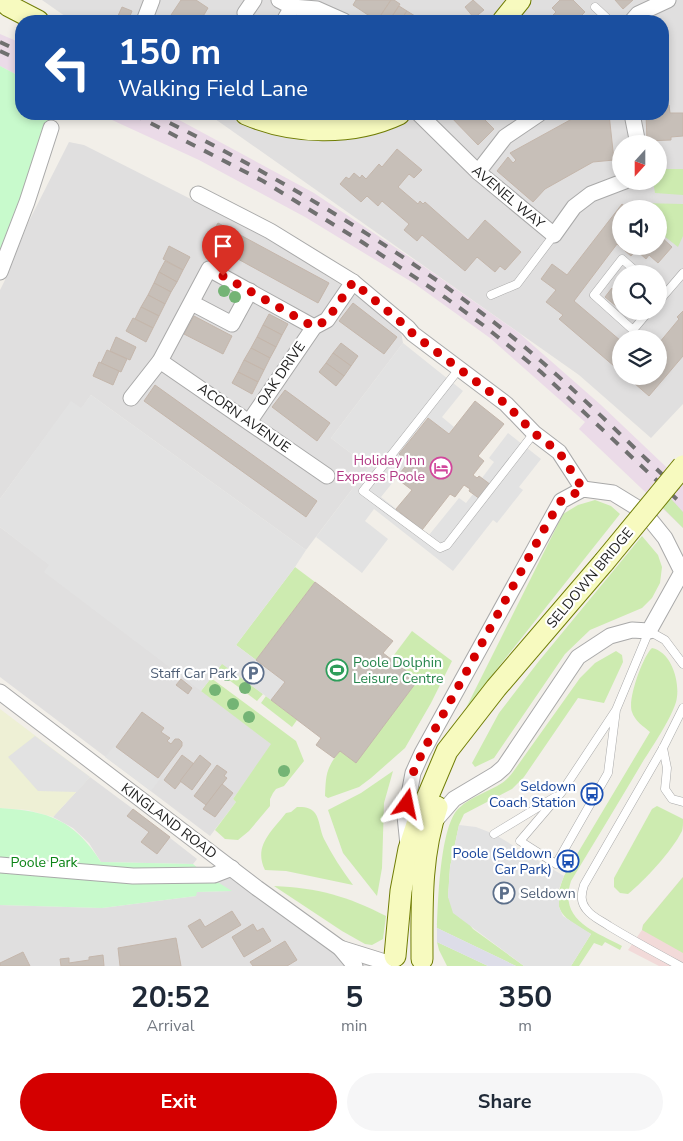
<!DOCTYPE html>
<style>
body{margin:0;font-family:"Nunito Sans",sans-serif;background:#f6f6f7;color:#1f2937;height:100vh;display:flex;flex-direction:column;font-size:19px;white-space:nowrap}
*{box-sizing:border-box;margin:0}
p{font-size:16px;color:#747a83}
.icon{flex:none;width:28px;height:28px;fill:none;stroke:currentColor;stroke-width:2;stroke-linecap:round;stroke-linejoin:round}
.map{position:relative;height:966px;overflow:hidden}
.details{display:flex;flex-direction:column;background:#fff;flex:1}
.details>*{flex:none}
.hud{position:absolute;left:15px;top:15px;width:654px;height:105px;border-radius:20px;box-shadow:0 2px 8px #0003;background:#1a4fa0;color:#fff;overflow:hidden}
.needle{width:32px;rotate:201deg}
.controls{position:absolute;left:612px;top:135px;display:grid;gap:10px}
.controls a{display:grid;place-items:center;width:55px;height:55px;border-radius:50%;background:#fff;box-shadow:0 2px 8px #0003;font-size:25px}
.pin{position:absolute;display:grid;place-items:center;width:42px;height:42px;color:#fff;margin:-51px -21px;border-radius:50% 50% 50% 0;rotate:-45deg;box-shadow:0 0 5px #0007}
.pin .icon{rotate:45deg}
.me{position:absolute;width:55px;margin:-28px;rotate:12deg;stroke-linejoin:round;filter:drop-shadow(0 0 4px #0008)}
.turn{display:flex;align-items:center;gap:18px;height:105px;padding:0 20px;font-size:22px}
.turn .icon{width:65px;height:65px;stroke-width:2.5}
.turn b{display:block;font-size:35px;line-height:42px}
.eta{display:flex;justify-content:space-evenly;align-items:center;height:85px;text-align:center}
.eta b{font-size:30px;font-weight:700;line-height:35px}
.cta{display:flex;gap:10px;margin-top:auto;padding:10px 20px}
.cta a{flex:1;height:58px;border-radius:30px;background:#d40000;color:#fff;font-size:20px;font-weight:700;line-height:58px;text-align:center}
.cta a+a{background:#f6f6f7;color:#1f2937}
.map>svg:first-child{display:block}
</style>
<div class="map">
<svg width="683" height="966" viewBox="0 0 683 966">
<rect width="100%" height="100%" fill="#f2efe9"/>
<g fill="#e0dfdf" fill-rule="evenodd">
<path d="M42 0H683V404L651 438 579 375 208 114H662V21H72ZM621 144H659V181H621ZM621 209H659V246H621ZM621 274H659V311H621ZM621 339H659V376H621Z"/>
<path d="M69 142 84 145 268 238 352 292 401 332 403 343 331 438 369 467 306 550 91 395 81 409 71 402 0 499V290L5 280 28 223Z"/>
<path d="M0 527 50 565 45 572 272 744 233 799 236 802 210 836 0 677Z"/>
<path d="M90 777 133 809 197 859 193 864 101 862 89 843 73 828 53 817Z"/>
<path d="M232 868 381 966H0V905L102 908 196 896V892L230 891 206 875Z"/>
</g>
<path fill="#f2dad9" d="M683 877V966H659L628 950 642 930 643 925Z"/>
<g fill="#ebdbe8">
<path d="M0 34 21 43V77L0 66Z"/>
<path d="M99 114H168L314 193 426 268 519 333 601 405 683 483V528L579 429 585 422 490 338 415 284 305 217 199 160Z"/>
</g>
<path fill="#eef0d5" d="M0 709 90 777 53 817 28 810 0 808Z"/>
<g fill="#cdebb0">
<path d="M659 169H683V195L655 193 653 181H659Z"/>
<path d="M640 203 683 204V236L678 247 659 232V209H628L624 205Z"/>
<path d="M663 490 683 512V528L655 500Z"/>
<path d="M595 500 611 506 620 514 466 708 563 514 578 505Z"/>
<path d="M642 536 658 555 662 567 660 583 652 598 642 608 590 630 565 654 494 758 475 767 472 763 499 713 539 661Z"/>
<path d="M295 567 315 582 256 660 236 645Z"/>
<path d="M412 631 452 661 431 703 405 748 371 778 359 787 328 798 325 796C326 774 326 768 340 751L356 762 418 680 391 659Z"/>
<path d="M652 648C672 652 681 684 676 702 671 719 652 747 642 763 619 802 595 841 571 881 558 920 594 931 622 946L620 950 605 942 602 946 594 943 579 966H571L591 934C562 917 550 911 564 876L650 732C643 726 635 721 632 712 627 700 643 656 652 648Z"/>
<path d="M616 651 622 655 623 662 604 703 578 698 524 777 512 789 464 814 459 825 450 867 448 897 473 929 524 966H516L437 928C438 902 440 825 459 808 472 796 488 792 502 783 506 780 510 776 513 772L580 678 595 663Z"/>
<path d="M222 663 263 694 257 701 217 671Z"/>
<path d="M211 678 296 741 304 761 284 786 276 789 273 793 270 799V806L249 831 238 840 225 839 215 830 236 802 233 799 271 744 201 691Z"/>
<path d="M266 696 297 720 292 727 261 703Z"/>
<path d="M393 771 384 803 382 868 377 896 343 853 328 810 361 793Z"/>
<path d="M657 806 683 819C683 824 683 827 682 831 672 851 645 880 628 894L620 893 614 887V878L652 809Z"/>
<path d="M297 807C304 807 310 807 315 813 320 820 320 831 324 839 332 855 342 870 353 885L286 871 265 870C253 846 272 831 286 813L291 812Z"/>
<path d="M683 877V953L642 930 643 925Z"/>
<path d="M274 886C318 888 347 896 386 916L383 939 372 945 365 944 342 931Z"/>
<path d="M437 942 488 966H447L439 950Z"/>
</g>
<g fill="#c8facc">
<path d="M0 66 21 77V114H52L0 255Z"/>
<path d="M0 808C49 811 74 820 101 862L193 864 206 875 232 891 197 892 196 896 102 908 0 905Z"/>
</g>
<g fill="#e2e2e2">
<path d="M403 343 463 391 442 417 454 427 449 434 427 418 399 454 409 462 381 497 429 535 459 498 466 503 473 494 480 499 482 478 494 462 489 458 508 433 541 459 519 487 523 490 497 523 493 520 453 571 374 509 365 521 388 539 362 573 316 537 369 467 331 438Z"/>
<path d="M91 395 306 550 295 567 236 645 285 682 271 700 222 664 201 691 44 572 49 565 0 527V499L71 401 81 408Z"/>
<path d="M35 736 90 777 77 792 38 791 8 757Z"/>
<path d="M114 746 160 779 151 791 105 757Z"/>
<path d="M459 825 476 827 494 834 564 876 559 889V907L563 916 591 934 571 966H524L453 913 448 897 450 867Z"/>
</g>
<path fill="#dddde8" d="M437 928 516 966H488L437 942Z"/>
<g fill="#c7bfb8" stroke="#c4b6ab">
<path d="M181 0H196L208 8 202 18 206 21H175L169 18Z"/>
<path d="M356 0H391L377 21 353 5Z"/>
<path d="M391 0H394L400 4 389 21H385L379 18Z"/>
<path d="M473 0 484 10 474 18 465 7Z"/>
<path d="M560 0H573L585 12 582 15 589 21H547L556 12 552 8Z"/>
<path d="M615 0H633L623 9Z"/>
<path d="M399 6 407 11 400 21H389Z"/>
<path d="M122 7 132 11 128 21 117 18Z"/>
<path d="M407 11 415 16 411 21H400Z"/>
<path d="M662 94 664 106 669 105 670 113H683V136L671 137V140L647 141 646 114H662Z"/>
<path d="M448 114H479L494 129 478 145Z"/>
<path d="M581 114H587V119H591L590 114H609L614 160 593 162 545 189 533 202 497 171 508 157 513 163 516 160 510 153Z"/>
<path d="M397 149 422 170 414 178 409 174 398 187 418 204 420 201 423 204 425 202 468 240 485 220 521 252 505 270 500 266 495 272 477 257 465 271 422 235 417 241 404 230 409 224 382 201 378 206 367 196 361 202 340 184 346 177 349 179 354 173 360 178 362 175 366 179 379 164 382 167Z"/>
<path d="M622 204 628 209H621V246H659V235L672 247 658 263 649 255 646 259 636 250 631 256 617 244 574 301 621 341V372L559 319 563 315 546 302 556 290 541 279 552 264 567 275Z"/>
<path d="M218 223 329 283 318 303 207 242Z"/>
<path d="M169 246 190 257 183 270 163 259Z"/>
<path d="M165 261 183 270 177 282 159 272Z"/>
<path d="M159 272 177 282 171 292 154 283Z"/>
<path d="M154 283 171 292 165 304 148 295Z"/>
<path d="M612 288 621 295V310L605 297Z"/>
<path d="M148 295 165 304 159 316 141 307Z"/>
<path d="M353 303 397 337 384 354 339 321Z"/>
<path d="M141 307 159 316 153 328 135 319Z"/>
<path d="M683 311V356L649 396 626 376H659V343L679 319 677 317Z"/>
<path d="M269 314 288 324 282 335 263 325Z"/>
<path d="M194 316 232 336 223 354 184 334Z"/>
<path d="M133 318 153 328 146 342 126 331Z"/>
<path d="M263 325 282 335 276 347 257 337Z"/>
<path d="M116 337 136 347 130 360 110 351Z"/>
<path d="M257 337 276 347 270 358 251 348Z"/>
<path d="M341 343 358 356 351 366 333 353Z"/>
<path d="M251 348 270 358 264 370 244 360Z"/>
<path d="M107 350 127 359 121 372 101 363Z"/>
<path d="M333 353 351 366 344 376 326 363Z"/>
<path d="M244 360 264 370 258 382 238 372Z"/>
<path d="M99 362 119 371 113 385 93 376Z"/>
<path d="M326 363 344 376 336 386 319 372Z"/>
<path d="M238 372 258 382 252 394 232 383Z"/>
<path d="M155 385 317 501 306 517 144 401Z"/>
<path d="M285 390 330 423 317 441 272 407Z"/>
<path d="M475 401 504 424 478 456 484 461 473 475 477 478 479 476 491 485 480 499 469 491 470 489 464 485 455 497 450 494 422 530 396 509 412 490 396 478 409 462 399 454 428 418 449 434Z"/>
<path d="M315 582 393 641 383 653 418 680 356 763 340 751 334 758 316 745 321 738 271 700 285 682 256 660Z"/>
<path d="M181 679 192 688 188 694 176 685Z"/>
<path d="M142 712 164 728 161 732 170 738 167 741 171 744 175 739H179L182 742V746L158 778 116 747Z"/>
<path d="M182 755 194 764 175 789 164 780Z"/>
<path d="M200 755 211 764 192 790 180 781Z"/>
<path d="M217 765 227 772 224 776 227 778 206 805 194 796Z"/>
<path d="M222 784 233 793 215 817 203 809Z"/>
<path d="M133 809 170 837 157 854 141 842 149 832 127 816Z"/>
<path d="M232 911 241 925 202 948 188 926 200 919 205 927Z"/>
<path d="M253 924 257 931 263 928 271 941 244 957 232 937Z"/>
<path d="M176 938 181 966H120L118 948Z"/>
<path d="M285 941 297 960 287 966H253L250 962Z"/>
<path d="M23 952 30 966H0V963Z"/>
<path d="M103 955 104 966H61L60 959 69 958V963L89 960V957Z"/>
</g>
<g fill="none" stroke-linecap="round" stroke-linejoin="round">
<g stroke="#a9a9a9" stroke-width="9">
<g id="lane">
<path d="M595 7 610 21"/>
<path d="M639 274 622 259 594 295 633 330 649 311"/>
<path d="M491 295 517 284 554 235"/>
<path d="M659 301 683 273"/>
<path d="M459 369 363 491 440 548 447 545 534 433"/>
<path d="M616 710 608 773 556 864 520 841 561 793 616 710 649 631 665 640 683 664"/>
<path d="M663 748 667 768 665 789 672 799 683 802"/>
<path d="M494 834 555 797"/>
<path d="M680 966C656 953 632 940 609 926 602 921 592 917 587 910 580 902 581 894 584 885L663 748 683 708"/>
</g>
</g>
<g stroke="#a9a9a9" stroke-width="17">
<g id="street">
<path d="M279 0 292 7 284 21"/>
<path d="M292 7 317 9 344 21"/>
<path d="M245 13 254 0"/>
<path d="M144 21 152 0"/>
<path d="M632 21 638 14 668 0"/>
<path d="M419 114 478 172 554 235 574 207 591 194 625 181"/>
<path d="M632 114 638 144"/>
<path d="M478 172 505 137 539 114"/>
<path d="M198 194 270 231 353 282 408 328 413 334 506 404 534 433 559 452 583 489"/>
<path d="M0 272 27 202 51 128"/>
<path d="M192 303 232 324 250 291"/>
<path d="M160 361 327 476"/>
<path d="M131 398 160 361 209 269 314 327"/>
<path d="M249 422 314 327 327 320 353 282"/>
<path d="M0 692 257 888 340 948 355 966"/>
<path d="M408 845 405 816 413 773 422 753 561 501 583 489 613 493 644 512 665 538 682 572 649 631 632 630 610 636 578 657 504 767 496 774 454 799 434 822"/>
<path d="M0 865 133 876 214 875 232 868"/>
<path d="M340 948 385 962"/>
</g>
</g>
<g stroke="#707d05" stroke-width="23">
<g id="secondary">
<path d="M2 0 9 6 38 21"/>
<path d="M503 21 520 0"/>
<path d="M246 114C293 134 352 136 399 114"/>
<path d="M395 956 401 891 409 849 420 815 447 751 496 688 604 562"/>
<path d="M422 959C422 908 420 856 437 807"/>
</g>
</g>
<use href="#lane" stroke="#fff" stroke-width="8"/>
<use href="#street" stroke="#fff" stroke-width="15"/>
<use href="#secondary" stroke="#f7fabf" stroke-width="21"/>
<g stroke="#707070" stroke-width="4" stroke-dasharray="10 10" stroke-linecap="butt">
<path d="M0 42 21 52"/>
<path d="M0 51 21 61"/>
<path d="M133 114 263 181 362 242 446 298 483 325 541 372 683 505"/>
<path d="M152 114C267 171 385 239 487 317 557 370 619 434 683 494"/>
</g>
<g stroke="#707d05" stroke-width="23" stroke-linecap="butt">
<path id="secondary-bridge" d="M604 562 683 466"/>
</g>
<use href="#secondary-bridge" stroke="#f7fabf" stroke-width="21"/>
</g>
<g fill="#74b475">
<circle cx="224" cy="291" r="6"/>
<circle cx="235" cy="297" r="6"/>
<circle cx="227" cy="675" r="6"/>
<circle cx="245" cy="688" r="6"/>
<circle cx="215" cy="690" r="6"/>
<circle cx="233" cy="704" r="6"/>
<circle cx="249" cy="717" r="6"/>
<circle cx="284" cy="771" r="6"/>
</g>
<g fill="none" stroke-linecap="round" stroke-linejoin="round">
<path stroke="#d40000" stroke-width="9" stroke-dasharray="0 16.2" d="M223 276 314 327 327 320 353 282 408 328 413 334 506 404 534 433 559 452 583 489 561 501 548 522 422 753 413 773 407 804"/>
</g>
<defs>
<g id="hotel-ring" transform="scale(1.125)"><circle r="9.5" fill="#fff" stroke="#d1479c" stroke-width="1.5"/><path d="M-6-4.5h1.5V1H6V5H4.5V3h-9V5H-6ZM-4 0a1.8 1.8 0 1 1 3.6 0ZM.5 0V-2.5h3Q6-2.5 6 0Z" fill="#d1479c"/></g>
<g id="stadium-ring" transform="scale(1.125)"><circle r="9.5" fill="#fff" stroke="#2e9e5b" stroke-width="1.5"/><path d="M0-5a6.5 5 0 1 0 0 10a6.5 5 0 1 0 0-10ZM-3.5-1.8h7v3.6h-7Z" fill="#2e9e5b"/></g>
<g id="parking-ring" transform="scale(1.125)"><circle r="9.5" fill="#fff" stroke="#5c6f8a" stroke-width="1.5"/><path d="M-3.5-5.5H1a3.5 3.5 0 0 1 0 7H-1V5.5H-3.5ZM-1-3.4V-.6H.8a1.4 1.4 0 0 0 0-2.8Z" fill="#5c6f8a"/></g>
<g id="bus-ring" transform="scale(1.125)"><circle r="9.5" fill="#fff" stroke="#1a4fb4" stroke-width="1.5"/><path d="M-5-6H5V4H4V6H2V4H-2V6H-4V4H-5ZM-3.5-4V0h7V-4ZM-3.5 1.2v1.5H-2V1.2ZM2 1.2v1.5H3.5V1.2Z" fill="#1a4fb4"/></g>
</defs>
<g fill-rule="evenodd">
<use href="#hotel-ring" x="441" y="468"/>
<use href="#stadium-ring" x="337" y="670"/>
<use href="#parking-ring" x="253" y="673"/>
<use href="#bus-ring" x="592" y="794"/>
<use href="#bus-ring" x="568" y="861"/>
<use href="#parking-ring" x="504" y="893"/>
</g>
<g text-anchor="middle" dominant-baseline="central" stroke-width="4.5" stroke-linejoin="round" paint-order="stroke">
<g font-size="14" fill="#222" stroke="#fff">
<text transform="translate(508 197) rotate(40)">AVENEL WAY</text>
<text transform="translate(281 374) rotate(-56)">OAK DRIVE</text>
<text transform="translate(244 418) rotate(35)">ACORN AVENUE</text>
<text transform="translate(590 578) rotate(-50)">SELDOWN BRIDGE</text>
<text transform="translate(169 821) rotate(37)">KINGLAND ROAD</text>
</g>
<g font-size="14" fill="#b23c85" stroke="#fff" text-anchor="end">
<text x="425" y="460">Holiday Inn<tspan x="425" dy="16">Express Poole</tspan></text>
</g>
<g font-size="14" fill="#27864d" stroke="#fff" text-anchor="start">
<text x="353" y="662">Poole Dolphin<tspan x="353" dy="16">Leisure Centre</tspan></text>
</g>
<g font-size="14" fill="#4e5e75" stroke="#fff" text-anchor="end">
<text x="237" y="673">Staff Car Park</text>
<text x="520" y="893" text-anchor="start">Seldown</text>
</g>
<g font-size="14" fill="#164399" stroke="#fff" text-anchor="end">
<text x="576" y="786">Seldown<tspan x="576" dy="16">Coach Station</tspan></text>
<text x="552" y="853">Poole (Seldown<tspan x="552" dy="16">Car Park)</tspan></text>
</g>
<g font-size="14" fill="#0c8416" stroke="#fff">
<text x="44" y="862">Poole Park</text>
</g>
</g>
</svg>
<div class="controls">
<a><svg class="needle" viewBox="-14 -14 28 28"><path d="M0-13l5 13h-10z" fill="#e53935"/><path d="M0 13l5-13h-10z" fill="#747a83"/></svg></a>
<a><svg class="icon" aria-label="sound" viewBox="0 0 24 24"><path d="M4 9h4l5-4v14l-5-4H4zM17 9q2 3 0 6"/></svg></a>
<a><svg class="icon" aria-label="search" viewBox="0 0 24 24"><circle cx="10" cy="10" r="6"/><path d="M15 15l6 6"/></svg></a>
<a><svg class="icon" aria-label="layers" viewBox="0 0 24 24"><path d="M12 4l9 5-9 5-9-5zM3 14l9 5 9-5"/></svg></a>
</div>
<div class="pin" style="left:223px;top:276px;background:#d93025"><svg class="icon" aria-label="arrive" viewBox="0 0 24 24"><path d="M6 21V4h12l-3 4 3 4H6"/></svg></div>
<svg class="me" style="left:407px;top:804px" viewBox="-20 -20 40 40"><path d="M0-17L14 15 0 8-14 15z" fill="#d40000" stroke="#fff" stroke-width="4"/></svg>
<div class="hud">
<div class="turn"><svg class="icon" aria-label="left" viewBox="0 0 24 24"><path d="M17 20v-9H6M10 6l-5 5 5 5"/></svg><div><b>150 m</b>Walking Field Lane</div></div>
</div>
</div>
<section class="details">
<div class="eta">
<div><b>20:52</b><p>Arrival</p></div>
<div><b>5</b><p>min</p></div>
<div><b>350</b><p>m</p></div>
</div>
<div class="cta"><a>Exit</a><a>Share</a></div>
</section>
